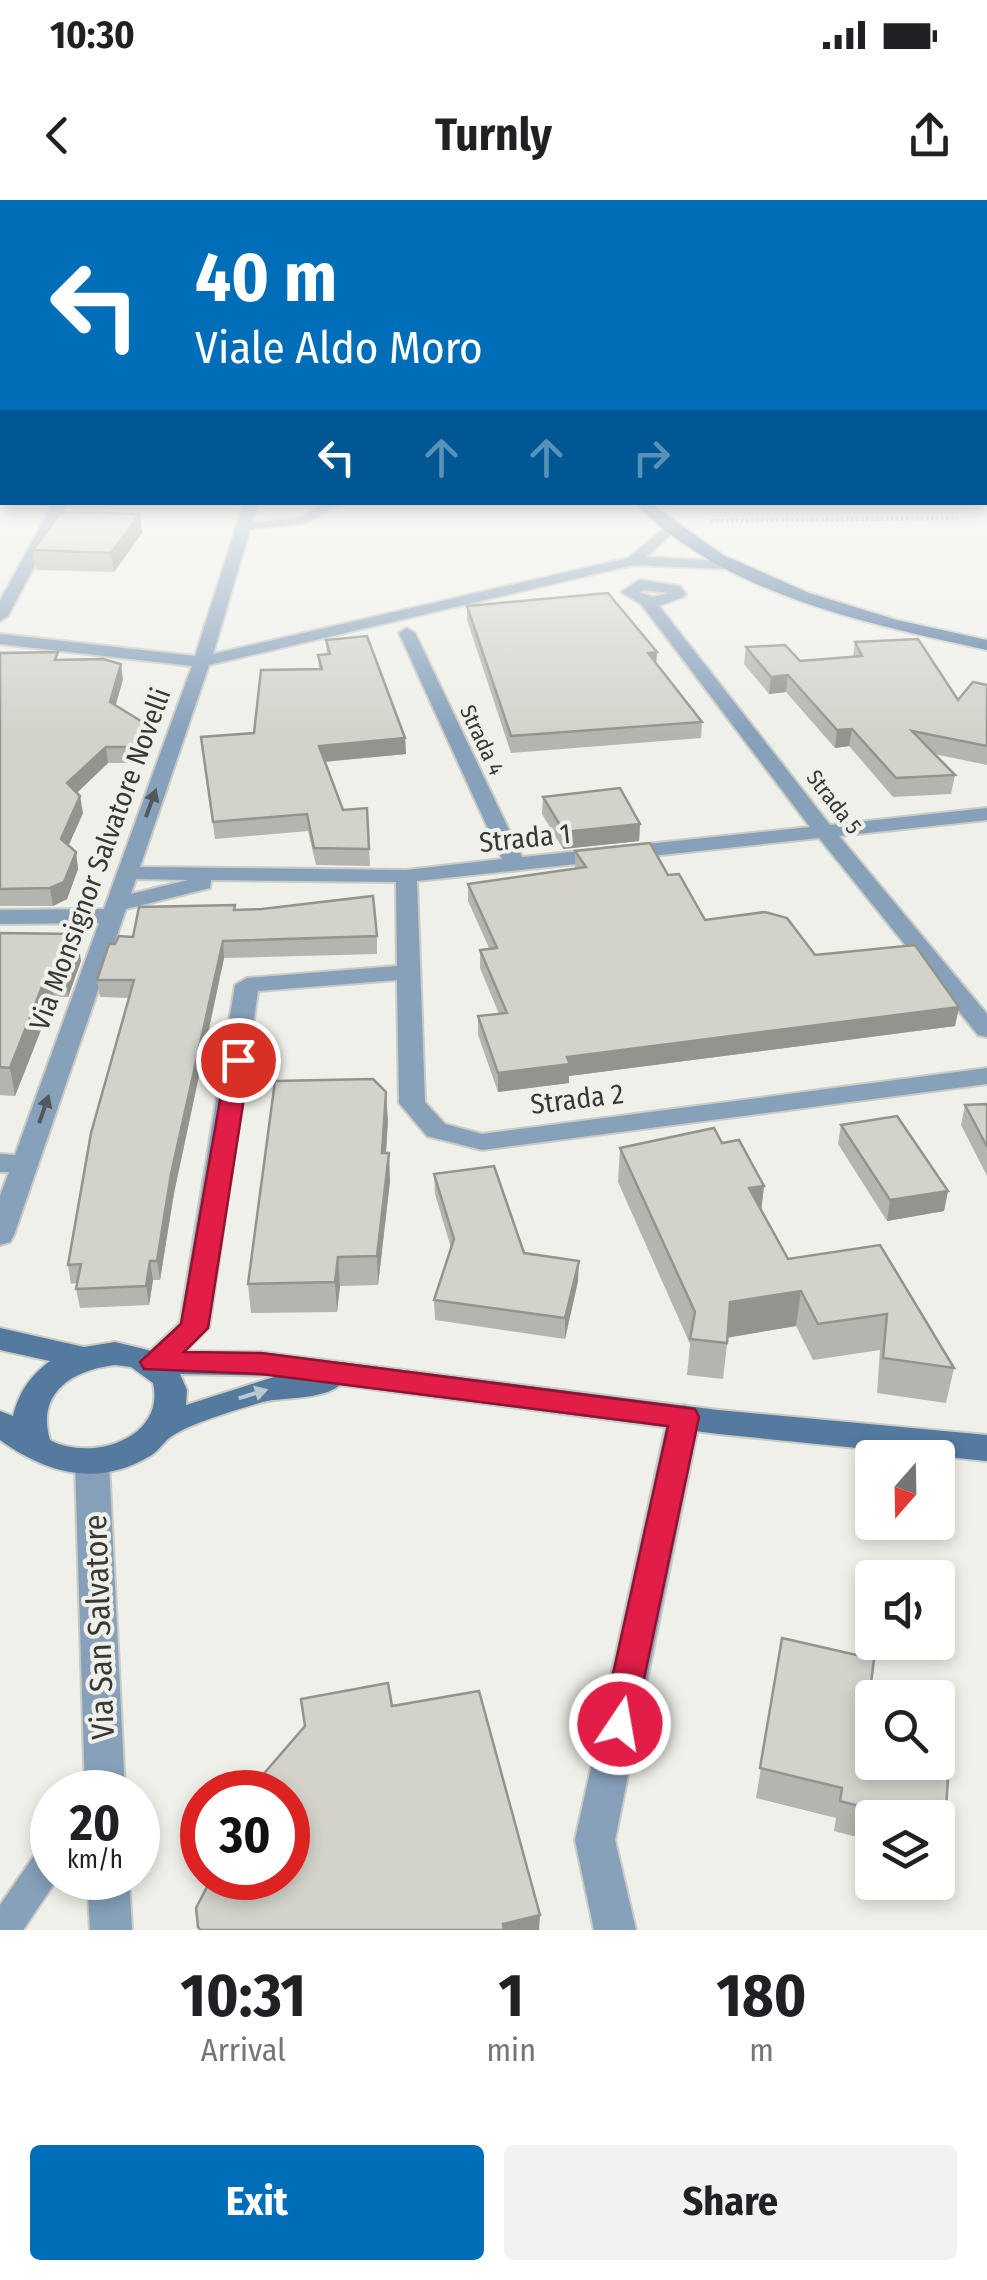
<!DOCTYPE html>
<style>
body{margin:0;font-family:"Fira Sans Condensed",sans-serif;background:#f2f2f2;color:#202124;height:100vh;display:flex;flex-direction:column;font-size:38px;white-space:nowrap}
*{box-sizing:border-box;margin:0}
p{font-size:32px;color:#757577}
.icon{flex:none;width:55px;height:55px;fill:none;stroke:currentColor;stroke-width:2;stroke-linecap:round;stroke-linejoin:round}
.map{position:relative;height:1730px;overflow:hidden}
.details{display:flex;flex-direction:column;background:#fff;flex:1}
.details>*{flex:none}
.hud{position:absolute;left:0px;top:0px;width:988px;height:305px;box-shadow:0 5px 15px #0003;background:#006db8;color:#fff;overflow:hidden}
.needle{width:65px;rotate:200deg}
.controls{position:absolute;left:855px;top:1240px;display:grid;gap:20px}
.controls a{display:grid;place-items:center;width:100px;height:100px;border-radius:10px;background:#fff;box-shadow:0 5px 15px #0003;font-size:50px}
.speed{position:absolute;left:30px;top:1570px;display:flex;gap:20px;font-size:50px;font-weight:700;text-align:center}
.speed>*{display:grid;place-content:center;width:130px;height:130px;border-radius:50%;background:#fff;box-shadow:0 5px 15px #0003;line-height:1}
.speed small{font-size:25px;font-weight:400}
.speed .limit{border:15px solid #d22;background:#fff;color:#111}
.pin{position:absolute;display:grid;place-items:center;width:85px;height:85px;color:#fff;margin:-42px;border:5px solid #fff;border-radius:50%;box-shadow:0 2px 10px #0007}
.me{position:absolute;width:110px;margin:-55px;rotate:12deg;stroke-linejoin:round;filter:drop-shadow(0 0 8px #0008)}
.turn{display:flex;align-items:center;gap:35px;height:210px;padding:0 30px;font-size:45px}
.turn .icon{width:130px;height:130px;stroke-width:2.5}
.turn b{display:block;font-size:70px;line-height:85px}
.lanes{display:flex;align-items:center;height:95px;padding:0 30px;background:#0003;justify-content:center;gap:50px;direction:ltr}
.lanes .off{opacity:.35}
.eta{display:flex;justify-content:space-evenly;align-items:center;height:170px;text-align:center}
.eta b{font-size:60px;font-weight:700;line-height:70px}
.action{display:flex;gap:20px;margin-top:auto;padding:20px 30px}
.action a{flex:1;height:115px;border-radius:10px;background:#006db8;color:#fff;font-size:40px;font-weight:700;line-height:115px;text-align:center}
.action a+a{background:#f2f2f2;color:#202124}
.status{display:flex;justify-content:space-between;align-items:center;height:70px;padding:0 50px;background:#fff;direction:ltr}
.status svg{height:28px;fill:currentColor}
header{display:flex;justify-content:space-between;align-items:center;height:130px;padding:0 30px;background:#fff;font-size:45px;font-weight:700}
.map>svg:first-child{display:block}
</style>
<div class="status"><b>10:30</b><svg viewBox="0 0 49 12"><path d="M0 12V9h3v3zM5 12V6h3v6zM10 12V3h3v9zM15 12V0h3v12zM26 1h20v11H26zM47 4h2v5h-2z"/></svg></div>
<header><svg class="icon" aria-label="back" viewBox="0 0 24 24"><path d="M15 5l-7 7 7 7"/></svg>Turnly<svg class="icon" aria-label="share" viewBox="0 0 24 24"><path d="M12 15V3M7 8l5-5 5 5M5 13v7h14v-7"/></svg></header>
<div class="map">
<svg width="987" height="1730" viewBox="0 0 987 1730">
<rect width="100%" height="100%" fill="#f0f0ea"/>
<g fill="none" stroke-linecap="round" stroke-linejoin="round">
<g stroke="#cbcbc6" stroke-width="4">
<g id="service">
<path d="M326 302H350L334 307 306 323 241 330 235 327 241 324 299 318Z"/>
<path d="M52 1642V1678H58L23 1730H0V1705L40 1647Z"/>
</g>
</g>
<g stroke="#cbcbc6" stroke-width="4">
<g id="minor">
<path d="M54 302H68L8 416 0 421V401Z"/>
<path d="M244 302H258L213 454 628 358 670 324 675 325V331L646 357 725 361 732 365 725 369 633 365 209 465 140 667 406 670 502 659 399 433 407 428 415 433 522 657 810 627 641 404 621 392 640 380 680 386 686 394 683 397 659 406 830 625 987 608V620L839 636 987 814V837L978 835 819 638 417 681 425 902 445 924 482 934 987 868V884L482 950 427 936 399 903 397 780 258 791 209 1128 165 1170 154 1173 143 1170 138 1162 180 1123 235 785 247 778 397 766 396 682 211 680 210 688 126 709 14 1035 10 1042 0 1045V996L9 972H0V954L15 955 99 723 0 724V710L104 709 192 466 0 444V434L195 456ZM643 390 669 393 653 397 639 392ZM136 679 188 680 131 694Z"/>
<path d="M684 1205 695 1208 700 1217 615 1640 636 1730H594L575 1640 668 1217 673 1208Z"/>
<path d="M92 1249 104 1253 109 1262 125 1592H85L75 1262 80 1253Z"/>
<path d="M87 1678H129L132 1730H90Z"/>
</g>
</g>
<g stroke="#cbcbc6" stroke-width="4">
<g id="secondary">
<path d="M634 302H649L723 355 809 393 897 420 987 440V450C865 423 725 395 634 302Z"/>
<path d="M0 1128 84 1147 115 1142 152 1151 261 1152 718 1210 987 1235V1261L718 1234 340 1185C321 1201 283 1196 259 1203 236 1210 191 1223 172 1236 164 1241 159 1251 150 1256 97 1288 46 1273 0 1240V1211L13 1216C19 1192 30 1176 50 1161L0 1150ZM115 1165 131 1167 153 1183C166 1239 90 1262 50 1240 36 1193 72 1170 115 1165ZM180 1174 277 1176 186 1205 187 1190Z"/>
</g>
</g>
<path stroke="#a6a6a1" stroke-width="4" stroke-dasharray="2.5 2.5" stroke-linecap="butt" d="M711 321 957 318"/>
<use href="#service" fill="#87a1bb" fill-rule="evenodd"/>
<use href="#minor" fill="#87a1bb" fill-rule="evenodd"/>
<use href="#secondary" fill="#547aa0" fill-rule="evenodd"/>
</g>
<g fill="#b5b5af">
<path d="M140 314 142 333 114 372 36 370 33 350Z"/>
<path d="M467 406 656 463 702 522 701 538 511 553 467 420Z"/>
<path d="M326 440 405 538 406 554 325 562 343 610 367 608 370 666 316 665 308 631 215 639 201 537 254 533 319 469 318 455 327 454Z"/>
<path d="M855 442 958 500 987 485V565L934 554 955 575 951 594 893 597 849 546 835 548 786 492 769 494 744 464 746 447 800 461 853 457Z"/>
<path d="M0 453 59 460 123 479 116 505 151 542 143 563H108L77 593 83 613 68 646 76 652 78 669 67 699 53 706H0Z"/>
<path d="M543 597 640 624 639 641 563 649 542 614Z"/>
<path d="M575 651 668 675 705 720 815 755 959 807 955 826 569 876V883L498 892 478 835V816L499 814 480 768V750L489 748 468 701V684L575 669Z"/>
<path d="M235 710 377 736V754L224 758 174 993 160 1080H153L149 1105 80 1108 76 1089 77 1083 71 1084 68 1065 129 798 100 797 97 780 115 744 133 737Z"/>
<path d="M0 733 81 761 68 797H54L15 896 0 895Z"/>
<path d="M987 904V976L961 925 965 905Z"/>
<path d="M388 920 386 953 390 981 378 1085 340 1086 337 1112 251 1113 248 1084Z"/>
<path d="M841 925 948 991 944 1011 887 1021 838 944Z"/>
<path d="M722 943 764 986 761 1010 788 1059 880 1045 954 1168 946 1203 877 1193 880 1150 813 1160 796 1126 728 1137 723 1179 687 1175 690 1144 618 982 620 948Z"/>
<path d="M434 974 524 1053 578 1081 565 1139 435 1120 434 1100 451 1048 435 994Z"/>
<path d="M782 1438 870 1491 945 1627 938 1652V1618H872V1641L834 1631 836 1618 756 1598Z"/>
</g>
<g fill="#94948f">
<path d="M140 314 142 333 114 372 111 353Z"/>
<path d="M657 452 656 467 648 453Z"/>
<path d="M121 464 123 479 112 517 110 502Z"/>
<path d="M788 475 786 492 769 494 771 477Z"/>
<path d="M149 526 151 542 143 563 141 547Z"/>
<path d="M852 529 849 546 835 548 837 530Z"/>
<path d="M405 538 406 554 320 562 319 546Z"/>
<path d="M106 547 108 563 70 599 67 583Z"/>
<path d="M80 596 83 613 64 656 61 639Z"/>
<path d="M640 624 639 641 563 649 564 632Z"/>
<path d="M76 652 78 669 67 699 53 706 50 688Z"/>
<path d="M77 734 81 761 68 797 63 769Z"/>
<path d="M223 741 224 758 174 993 160 1080 157 1061 171 974Z"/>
<path d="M49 769 54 797 15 896 10 868Z"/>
<path d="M959 807 955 826 569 876V883L498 892V873L567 857Z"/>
<path d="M386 892 388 920 384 981 382 953Z"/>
<path d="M389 953 390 981 378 1085 377 1056Z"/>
<path d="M764 986 760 1021 749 988Z"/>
<path d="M948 991 944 1011 887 1021 890 1000Z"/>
<path d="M338 1057 340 1086 337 1112 335 1082Z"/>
<path d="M150 1061 153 1080 149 1105 146 1086Z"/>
<path d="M579 1061 578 1081 565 1139V1118Z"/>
<path d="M801 1091 796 1126 726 1138 730 1102Z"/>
<path d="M540 1715 539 1730H503V1724Z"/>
</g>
<g fill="#d3d3cc" stroke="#94948f" stroke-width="2.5">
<path d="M61 312 140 314 111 353 33 350Z"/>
<path d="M608 393 657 452 648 453 702 522 511 536 467 406Z"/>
<path d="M367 436 405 538 319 546 343 610 367 608 369 649 314 648 307 614 213 622 201 537 254 533 261 470 322 469 318 455 330 454 326 440Z"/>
<path d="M918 439 958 500 973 482 987 485V546L912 531 955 575 896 578 852 529 837 530 788 475 771 477 746 447 785 445 800 461 862 456 855 442Z"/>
<path d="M58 452 55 460 103 459 121 464 110 502 149 526 141 547H106L67 583 80 596 61 639 76 652 64 682 50 688 0 689V453Z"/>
<path d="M620 588 640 624 564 632 543 597Z"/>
<path d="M650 643 668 675 679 674 705 720 765 712 787 718 815 755 915 745 959 807 567 857 570 864 498 873 478 816 507 813 480 750 497 748 468 684 586 667 575 651Z"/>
<path d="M373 696 377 736 223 741 171 974 157 1061H150L146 1086 76 1089 81 1064 68 1065 91 933 134 780H97L109 744H115L119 736 133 737 139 707 235 705 234 710 262 709Z"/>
<path d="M0 733 77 734 63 769H49L10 868 0 867Z"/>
<path d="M373 879 386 892 382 953H389L377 1056 338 1057 335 1082 248 1084 275 881Z"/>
<path d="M987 904V947L965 905Z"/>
<path d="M897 916 948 991 890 1000 841 925Z"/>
<path d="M714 928 722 943 739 940 764 986 749 988 788 1059 880 1045 954 1168 883 1158 887 1114 818 1124 801 1091 730 1102 727 1143 690 1139 695 1112 620 948Z"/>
<path d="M494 966 524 1053 579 1061 565 1118 434 1100 454 1039 434 974Z"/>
<path d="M782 1438 874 1459 870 1491 896 1498H872V1562H938V1508L952 1511 945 1627 938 1626V1618H905L840 1601 842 1588 760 1568Z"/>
<path d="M388 1483 392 1506 479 1491 540 1715 503 1724 504 1730H200L198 1727 196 1708 209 1683 210 1678H288V1592H248L305 1526 301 1499Z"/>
</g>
<defs><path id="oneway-solid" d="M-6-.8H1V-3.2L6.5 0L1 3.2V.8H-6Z" transform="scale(2.5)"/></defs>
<g fill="#50585e">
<use href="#oneway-solid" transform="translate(151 603) rotate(-70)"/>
<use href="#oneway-solid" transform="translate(44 909) rotate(-71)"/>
</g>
<use fill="#b9c7d0" href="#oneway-solid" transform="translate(253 1194) rotate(-17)"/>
<linearGradient id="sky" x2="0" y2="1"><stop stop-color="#8eadaa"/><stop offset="0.55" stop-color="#f8f8f6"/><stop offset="1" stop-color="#f8f8f6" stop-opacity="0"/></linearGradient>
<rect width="987" height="533" fill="url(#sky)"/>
<path fill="#e11d48" stroke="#92132f" stroke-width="2.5" d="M238 853 250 860 208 1128 184 1152 261 1153 695 1209 699 1217 632 1536 620 1540 607 1536 602 1524 668 1226 261 1174 144 1169 140 1162 181 1124 227 860Z"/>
<g text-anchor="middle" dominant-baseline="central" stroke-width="8" stroke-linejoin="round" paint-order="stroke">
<g font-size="22" fill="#393836" stroke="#f0f0ea">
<text transform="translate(482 540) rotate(65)">Strada 4</text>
<text transform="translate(834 602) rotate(52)">Strada 5</text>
</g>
<g font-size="28" fill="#393836" stroke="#f0f0ea">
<text transform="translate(525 638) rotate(-6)">Strada 1</text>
<text transform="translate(100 659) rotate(-70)">Via Monsignor Salvatore Novelli</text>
<text transform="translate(577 899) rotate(-7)">Strada 2</text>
</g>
<g font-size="32" fill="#393836" stroke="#f0f0ea">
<text transform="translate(99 1427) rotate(-92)">Via San Salvatore</text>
</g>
</g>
</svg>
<div class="controls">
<a><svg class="needle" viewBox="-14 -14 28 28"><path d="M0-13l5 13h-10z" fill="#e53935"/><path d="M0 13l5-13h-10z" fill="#757577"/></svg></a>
<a><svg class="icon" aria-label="sound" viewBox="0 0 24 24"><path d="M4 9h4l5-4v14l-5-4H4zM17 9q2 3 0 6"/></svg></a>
<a><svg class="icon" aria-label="search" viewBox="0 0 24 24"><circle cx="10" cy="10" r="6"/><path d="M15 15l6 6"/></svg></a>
<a><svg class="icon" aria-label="layers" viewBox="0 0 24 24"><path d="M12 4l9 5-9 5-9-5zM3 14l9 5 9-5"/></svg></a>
</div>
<div class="speed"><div>20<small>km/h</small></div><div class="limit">30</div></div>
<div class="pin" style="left:238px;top:860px;background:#d93025"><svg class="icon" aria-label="arrive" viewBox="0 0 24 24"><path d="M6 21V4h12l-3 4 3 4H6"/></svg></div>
<svg class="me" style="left:620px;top:1524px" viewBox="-20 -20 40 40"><circle r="17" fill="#e11d48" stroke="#fff" stroke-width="3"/><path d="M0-11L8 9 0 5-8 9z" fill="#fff"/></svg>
<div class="hud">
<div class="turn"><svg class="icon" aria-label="left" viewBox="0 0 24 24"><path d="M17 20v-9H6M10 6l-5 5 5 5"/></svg><div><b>40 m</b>Viale Aldo Moro</div></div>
<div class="lanes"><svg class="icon" aria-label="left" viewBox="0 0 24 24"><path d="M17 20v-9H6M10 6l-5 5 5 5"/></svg><svg class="icon off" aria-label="ahead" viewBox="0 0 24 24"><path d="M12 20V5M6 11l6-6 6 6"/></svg><svg class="icon off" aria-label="ahead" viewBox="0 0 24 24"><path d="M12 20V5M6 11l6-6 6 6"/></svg><svg class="icon off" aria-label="right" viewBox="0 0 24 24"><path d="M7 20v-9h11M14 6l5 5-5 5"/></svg></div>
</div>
</div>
<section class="details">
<div class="eta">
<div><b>10:31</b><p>Arrival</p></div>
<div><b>1</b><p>min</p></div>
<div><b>180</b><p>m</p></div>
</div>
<div class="action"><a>Exit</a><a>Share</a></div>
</section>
